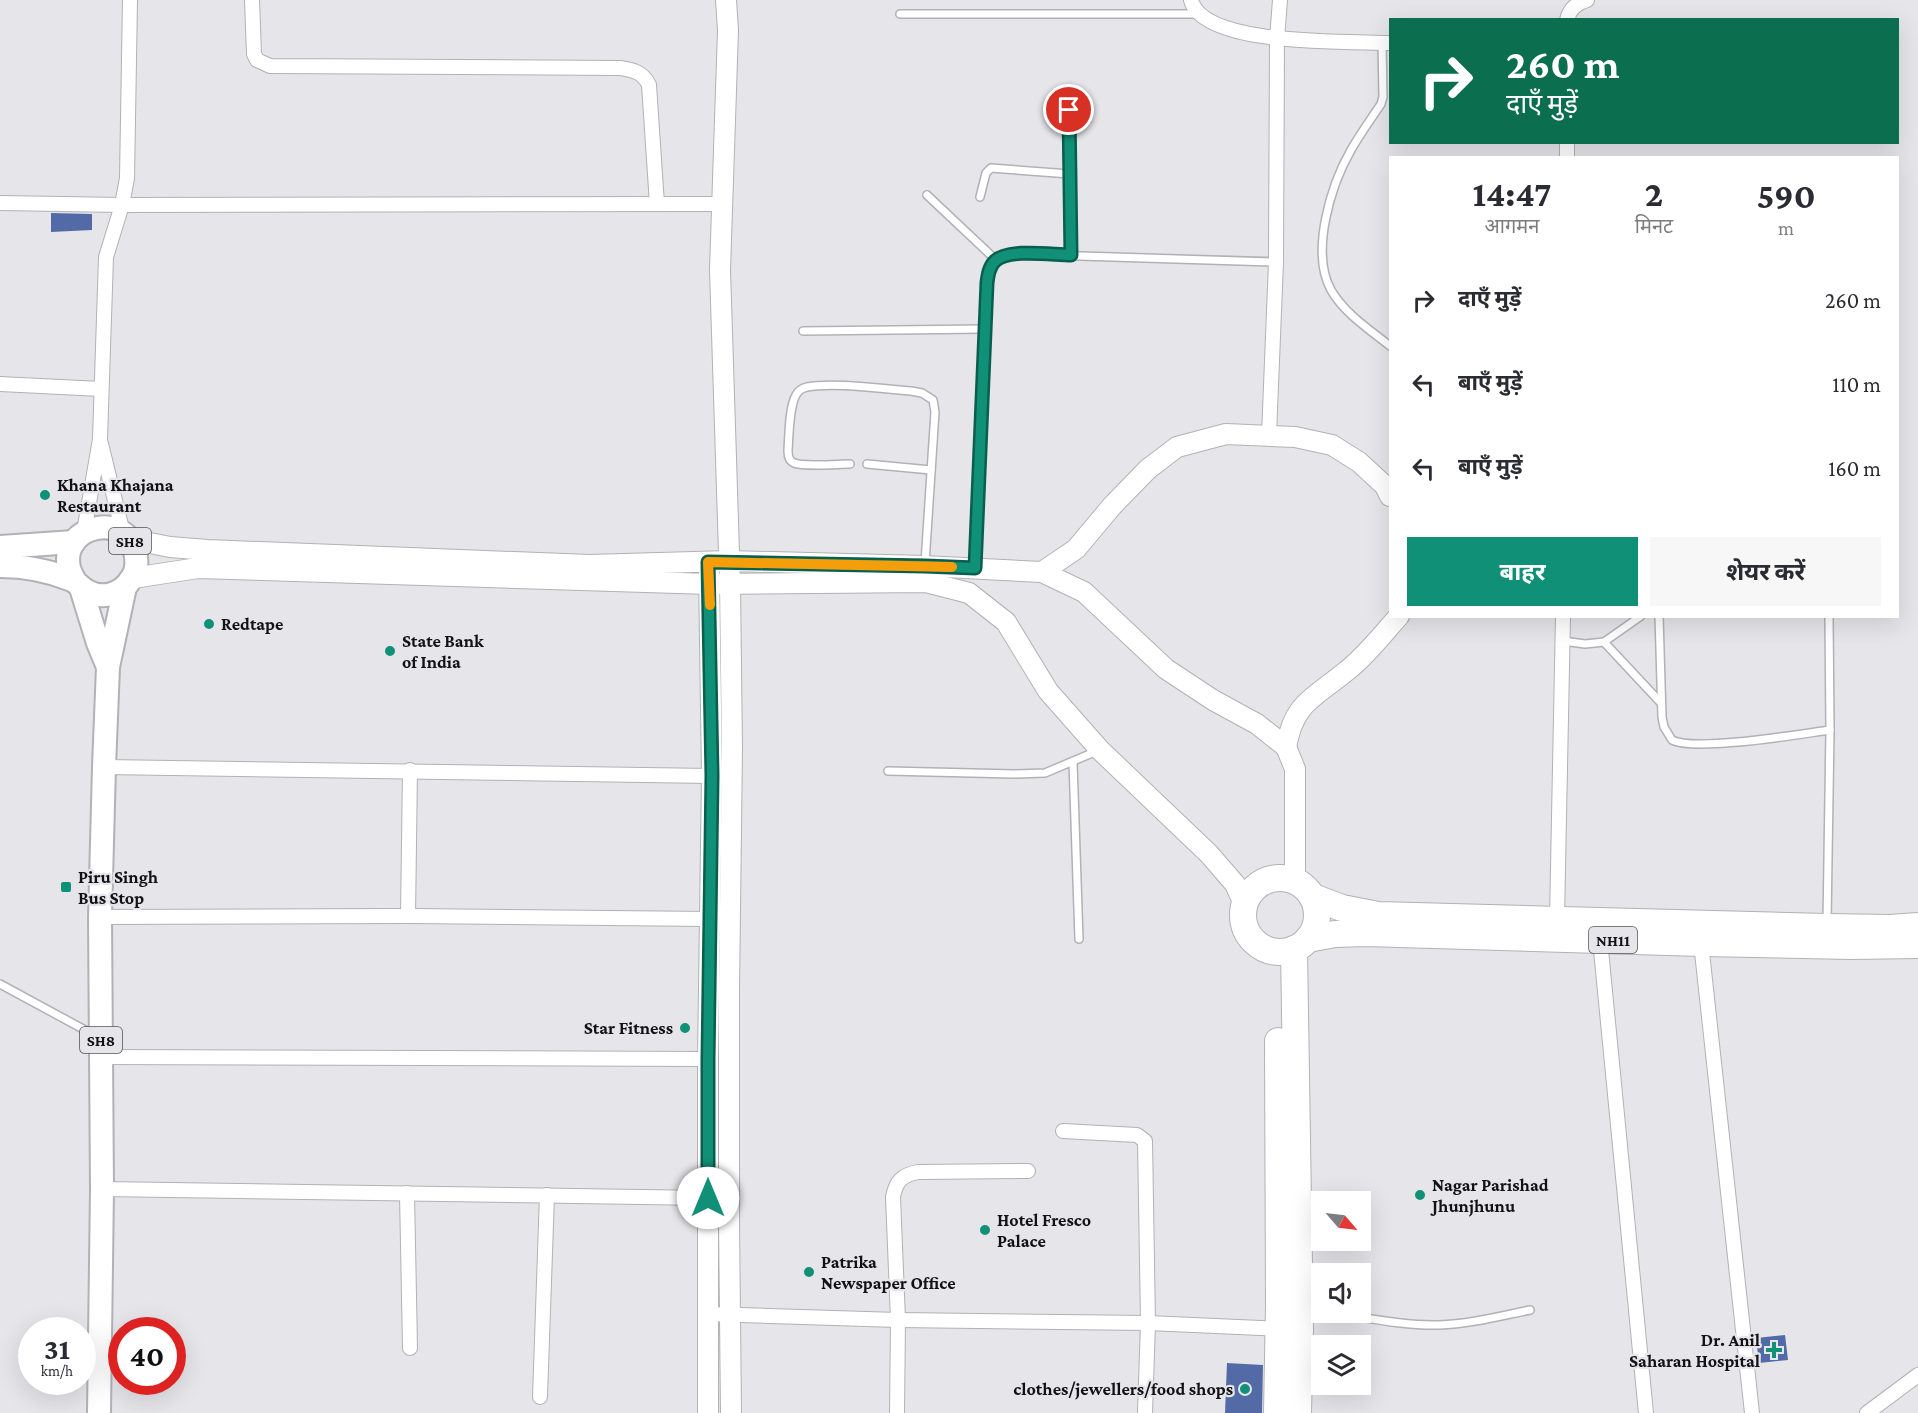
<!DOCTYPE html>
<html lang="hi">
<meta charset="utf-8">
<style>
body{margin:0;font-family:"Crimson Pro","Noto Sans Devanagari",serif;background:#f7f7f7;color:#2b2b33;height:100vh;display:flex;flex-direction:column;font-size:22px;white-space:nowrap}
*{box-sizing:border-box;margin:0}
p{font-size:20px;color:#7c7c81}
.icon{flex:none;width:33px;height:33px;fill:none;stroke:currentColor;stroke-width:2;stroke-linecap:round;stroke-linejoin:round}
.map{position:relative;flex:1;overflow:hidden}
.panel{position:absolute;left:1389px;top:156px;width:510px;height:462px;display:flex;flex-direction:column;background:#fff;border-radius:0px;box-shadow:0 6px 24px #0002}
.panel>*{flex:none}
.hud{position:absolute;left:1389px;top:18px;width:510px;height:126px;border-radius:0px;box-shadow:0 6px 24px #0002;background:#0b6e4f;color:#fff;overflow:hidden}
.needle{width:39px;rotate:118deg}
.fabs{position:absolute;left:1311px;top:1191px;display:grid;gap:12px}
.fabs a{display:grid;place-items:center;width:60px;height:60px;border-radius:0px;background:#fff;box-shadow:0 6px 24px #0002;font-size:30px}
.speed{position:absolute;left:18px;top:1317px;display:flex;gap:12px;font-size:30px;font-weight:700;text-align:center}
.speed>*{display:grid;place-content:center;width:78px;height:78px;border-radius:50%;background:#fff;box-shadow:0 6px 24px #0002;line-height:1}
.speed small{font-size:15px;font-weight:400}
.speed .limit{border:9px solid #d22;background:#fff;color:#111}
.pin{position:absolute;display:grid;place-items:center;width:51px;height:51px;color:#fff;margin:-26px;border:3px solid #fff;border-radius:50%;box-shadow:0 2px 6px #0007}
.me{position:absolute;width:66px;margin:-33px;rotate:0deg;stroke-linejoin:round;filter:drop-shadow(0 0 4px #0008)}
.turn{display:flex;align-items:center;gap:21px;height:126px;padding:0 18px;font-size:27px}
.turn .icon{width:78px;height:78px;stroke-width:2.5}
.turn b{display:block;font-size:42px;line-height:51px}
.eta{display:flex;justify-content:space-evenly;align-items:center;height:102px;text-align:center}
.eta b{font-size:36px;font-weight:700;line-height:42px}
.button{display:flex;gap:12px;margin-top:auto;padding:12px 18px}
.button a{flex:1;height:69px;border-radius:0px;background:#109076;color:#fff;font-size:24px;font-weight:700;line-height:69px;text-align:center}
.button a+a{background:#f7f7f7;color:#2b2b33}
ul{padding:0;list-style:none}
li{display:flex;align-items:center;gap:18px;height:84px;padding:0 18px}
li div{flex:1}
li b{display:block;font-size:22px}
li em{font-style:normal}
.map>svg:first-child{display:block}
</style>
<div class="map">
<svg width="1918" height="1413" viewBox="0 0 1918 1413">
<rect width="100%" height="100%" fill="#e5e5ea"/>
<g fill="#526ba6">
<path d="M51 213 92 214V230L51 232Z"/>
<path d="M1785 1335 1788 1360 1759 1363 1756 1338Z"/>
<path d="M1227 1363 1263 1365 1262 1413H1225Z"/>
</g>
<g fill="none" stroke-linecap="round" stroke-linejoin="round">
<g stroke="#b2b1b6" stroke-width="10">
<g id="lane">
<path d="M900 14H1198"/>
<path d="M1382 42 1383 97 1381 104C1371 119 1360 134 1351 150 1331 185 1310 252 1331 290 1344 313 1370 330 1390 346"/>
<path d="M1069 110 1071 255"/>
<path d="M927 195 996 260"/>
<path d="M980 197 986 173 991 168 1070 174"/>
<path d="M803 331 985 329"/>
<path d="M850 464C838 464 804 467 794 463 789 461 788 456 788 451 789 436 789 407 796 395 798 391 803 388 807 387 834 382 883 389 911 391L922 393 933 400 935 412 925 563"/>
<path d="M867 464 931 470"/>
<path d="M975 567 987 283C990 265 997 256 1016 254L1276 262"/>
<path d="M1659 616 1662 717 1664 727 1672 740C1695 752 1800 734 1830 730"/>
<path d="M1563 641 1585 644 1604 642 1641 616"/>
<path d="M1604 642 1661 703"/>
<path d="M1073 762 1079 939"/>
<path d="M888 771 1014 774 1045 773 1097 751"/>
<path d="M1827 923 1830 730 1829 616"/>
<path d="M0 984 96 1036"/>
<path d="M1303 1309 1322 1312"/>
<path d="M1328 1312C1364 1317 1402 1326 1439 1325 1470 1324 1500 1316 1530 1310"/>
</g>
</g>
<g stroke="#b2b1b6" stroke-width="16">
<g id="street">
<path d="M252 0 254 54 257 60 270 66 620 68C633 70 643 72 649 85L657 204"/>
<path d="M1191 0C1203 47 1350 41 1390 43"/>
<path d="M1567 20C1570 8 1576 4 1587 0"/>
<path d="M1567 158V142"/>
<path d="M0 203 122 205 722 204"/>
<path d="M0 384 101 389"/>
<path d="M1269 435 1276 262 1277 39 1280 0"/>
<path d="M101 444 123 533"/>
<path d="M84 532 100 439 106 257 122 205 127 178 130 0"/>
<path d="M104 767 712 776"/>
<path d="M408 916 410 770"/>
<path d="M100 917 408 916 710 919"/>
<path d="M1557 919 1563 616"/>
<path d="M1600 940 1646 1413"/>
<path d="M1701 943 1752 1413"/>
<path d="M101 1057 708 1059"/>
<path d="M1063 1131 1137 1135 1145 1141 1148 1323 1145 1413"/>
<path d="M102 1189 708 1198"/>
<path d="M407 1193 410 1348"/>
<path d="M709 1314 898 1320 1148 1323 1283 1329"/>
<path d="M540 1397 547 1195"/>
<path d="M897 1413 898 1320 893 1197C896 1181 902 1175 918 1172L1028 1171"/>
<path d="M1867 1413 1918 1375"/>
</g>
</g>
<g stroke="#b2b1b6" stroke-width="22">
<g id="secondary">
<path d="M726 0 728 30 720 270 730 584 732 749 729 990V1221L731 1413"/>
<path d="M130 539 170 547 207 550 589 565 729 561 925 566 1042 572 1084 592 1166 669 1213 700 1257 724 1286 747 1295 769V881"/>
<path d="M1042 572 1076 549 1112 506 1148 469 1177 447 1226 434 1295 437 1332 445 1359 462 1385 486 1390 496"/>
<path d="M133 578 198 568 710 584 926 582 969 593 1006 622 1048 691 1100 750 1209 854 1235 884 1245 906"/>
<path d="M1286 747C1294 703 1312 699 1344 673 1365 657 1381 636 1399 616"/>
<path d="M708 1413V1059L712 776 709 573"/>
</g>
</g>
<g stroke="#b2b1b6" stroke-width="26">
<g id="primary">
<path d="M0 547 74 542"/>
<path d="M0 566C23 566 50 571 72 580 78 583 81 588 87 591 103 600 122 594 131 579 136 573 137 565 136 557 132 510 59 523 69 568 70 573 73 577 75 581"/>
<path d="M81 588 98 643 108 667"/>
<path d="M99 1413 102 1189 100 917 104 767 108 667 125 587"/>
</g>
</g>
<g stroke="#b2b1b6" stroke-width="28">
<g id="highway">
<circle cx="1280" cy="915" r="37"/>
<path d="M1313 897 1342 908 1378 915 1827 927 1890 928 1918 926"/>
<path d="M1308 939 1335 934 1366 933 1701 943 1851 946 1918 945"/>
<path d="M1294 949 1300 1329 1298 1413"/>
<path d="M1277 1413 1279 1305 1278 1041"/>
</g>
</g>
<use href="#lane" stroke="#fff" stroke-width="7"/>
<use href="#street" stroke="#fff" stroke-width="14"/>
<use href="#secondary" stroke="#fff" stroke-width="20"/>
<use href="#primary" stroke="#fff" stroke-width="22"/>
<use href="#highway" stroke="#fff" stroke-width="26"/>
</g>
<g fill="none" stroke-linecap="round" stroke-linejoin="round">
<g stroke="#0a5e4d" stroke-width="15">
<path id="route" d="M708 1198V1059L712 776 708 562 925 566 975 568 987 283C988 275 989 267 995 261 1009 248 1052 255 1071 255L1069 110"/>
</g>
<use href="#route" stroke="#109076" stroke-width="10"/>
<path stroke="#f59e0b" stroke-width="10" d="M710 605 708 562 952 567"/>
</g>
<g fill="#109076" stroke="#e5e5ea" stroke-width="2">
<circle cx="45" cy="495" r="6"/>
<circle cx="209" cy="624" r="6"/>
<circle cx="390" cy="651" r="6"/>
<rect x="60" y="881" width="12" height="12" rx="3"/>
<circle cx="685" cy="1028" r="6"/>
<circle cx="1420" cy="1195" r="6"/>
<circle cx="985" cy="1230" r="6"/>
<circle cx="809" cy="1272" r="6"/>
<path d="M1771 1341h6v6h6v6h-6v6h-6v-6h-6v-6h6z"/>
<circle cx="1245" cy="1389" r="6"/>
</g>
<g text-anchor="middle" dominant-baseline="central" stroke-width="4.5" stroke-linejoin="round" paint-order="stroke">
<g fill="#e5e5ea" stroke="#515154" stroke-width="1.5">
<rect x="109" y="528" width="42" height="26" rx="4.5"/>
<rect x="1589" y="927" width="48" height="26" rx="4.5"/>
<rect x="80" y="1027" width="42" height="26" rx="4.5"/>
</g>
<g font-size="16" font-weight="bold" fill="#121214">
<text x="130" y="541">SH8</text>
<text x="1613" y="940">NH11</text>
<text x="101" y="1040">SH8</text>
</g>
<g font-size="18" font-weight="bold" fill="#121214" stroke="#e5e5ea" text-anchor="start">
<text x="57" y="485">Khana Khajana<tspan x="57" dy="21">Restaurant</tspan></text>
<text x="221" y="624">Redtape</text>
<text x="402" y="641">State Bank<tspan x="402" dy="21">of India</tspan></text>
<text x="78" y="877">Piru Singh<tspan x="78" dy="21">Bus Stop</tspan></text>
<text x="673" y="1028" text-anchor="end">Star Fitness</text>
<text x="1432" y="1185">Nagar Parishad<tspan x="1432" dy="21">Jhunjhunu</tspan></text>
<text x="997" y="1220">Hotel Fresco<tspan x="997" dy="21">Palace</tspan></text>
<text x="821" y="1262">Patrika<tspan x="821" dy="21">Newspaper Office</tspan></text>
<text x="1760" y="1340" text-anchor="end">Dr. Anil<tspan x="1760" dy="21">Saharan Hospital</tspan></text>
<text x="1233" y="1389" text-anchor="end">clothes/jewellers/food shops</text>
</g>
</g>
</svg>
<div class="fabs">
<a><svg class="needle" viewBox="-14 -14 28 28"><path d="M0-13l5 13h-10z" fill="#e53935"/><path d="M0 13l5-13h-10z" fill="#7c7c81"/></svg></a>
<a><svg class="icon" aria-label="sound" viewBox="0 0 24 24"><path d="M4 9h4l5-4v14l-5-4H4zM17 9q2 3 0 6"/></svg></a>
<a><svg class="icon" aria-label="layers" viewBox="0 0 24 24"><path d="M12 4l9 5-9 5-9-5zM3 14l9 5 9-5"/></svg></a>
</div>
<div class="speed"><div>31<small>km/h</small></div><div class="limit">40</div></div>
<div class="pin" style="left:1069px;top:110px;background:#d93025"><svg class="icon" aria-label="arrive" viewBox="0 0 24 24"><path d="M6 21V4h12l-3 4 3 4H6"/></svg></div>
<svg class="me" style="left:708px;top:1198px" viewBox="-20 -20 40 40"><circle r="19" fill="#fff"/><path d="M0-13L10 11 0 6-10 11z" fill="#109076"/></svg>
<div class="hud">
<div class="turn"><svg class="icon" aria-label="right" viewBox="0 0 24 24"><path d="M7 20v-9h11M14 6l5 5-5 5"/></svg><div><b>260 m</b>दाएँ मुड़ें</div></div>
</div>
<section class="panel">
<div class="eta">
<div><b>14:47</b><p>आगमन</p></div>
<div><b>2</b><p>मिनट</p></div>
<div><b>590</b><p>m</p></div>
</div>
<ul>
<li><svg class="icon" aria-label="right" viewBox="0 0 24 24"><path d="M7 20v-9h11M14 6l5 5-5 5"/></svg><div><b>दाएँ मुड़ें</b></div><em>260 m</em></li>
<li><svg class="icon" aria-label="left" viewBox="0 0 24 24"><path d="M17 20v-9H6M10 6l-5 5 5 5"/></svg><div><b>बाएँ मुड़ें</b></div><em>110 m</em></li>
<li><svg class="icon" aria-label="left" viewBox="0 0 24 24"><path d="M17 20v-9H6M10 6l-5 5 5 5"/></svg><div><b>बाएँ मुड़ें</b></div><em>160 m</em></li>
</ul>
<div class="button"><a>बाहर</a><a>शेयर करें</a></div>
</section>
</div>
